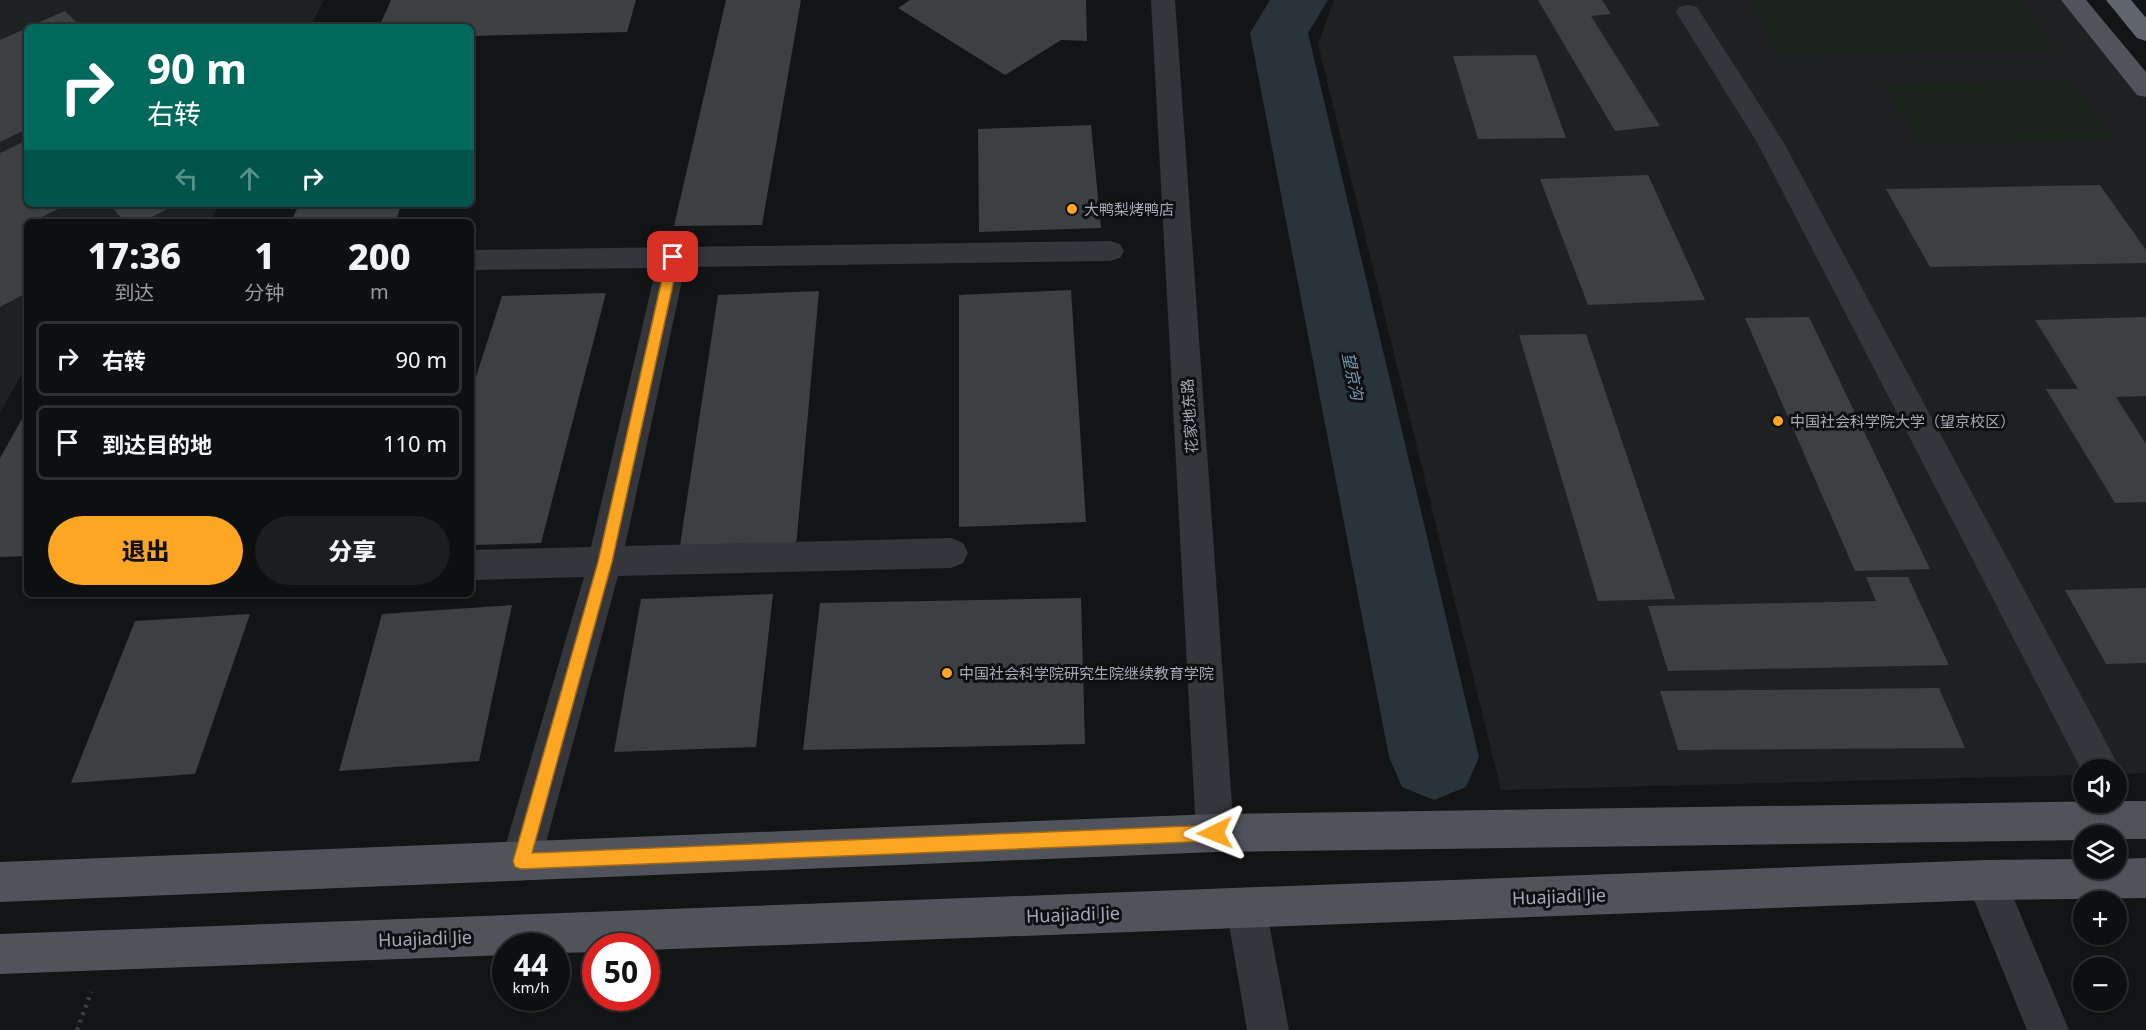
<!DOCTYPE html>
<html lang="zh">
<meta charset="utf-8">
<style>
body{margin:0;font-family:"Noto Sans","Noto Sans SC",sans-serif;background:#1c1d1e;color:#f1f3f6;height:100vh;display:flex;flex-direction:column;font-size:22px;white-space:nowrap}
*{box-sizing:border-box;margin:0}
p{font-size:20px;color:#9b9c9f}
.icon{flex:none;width:33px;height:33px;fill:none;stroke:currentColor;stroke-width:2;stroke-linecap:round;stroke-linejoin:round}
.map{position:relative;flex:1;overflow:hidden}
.panel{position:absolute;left:24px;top:219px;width:450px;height:378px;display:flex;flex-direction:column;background:#0e0f10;border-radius:9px;box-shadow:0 2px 4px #0004,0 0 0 2px #2e2f30}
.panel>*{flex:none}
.banner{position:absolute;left:24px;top:24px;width:450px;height:183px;border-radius:9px;box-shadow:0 2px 4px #0004,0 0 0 2px #2e2f30;background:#00695c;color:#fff;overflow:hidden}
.controls{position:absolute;left:2073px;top:759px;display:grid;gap:12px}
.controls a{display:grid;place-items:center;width:54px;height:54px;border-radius:50%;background:#0e0f10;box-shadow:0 2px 4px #0004,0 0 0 2px #2e2f30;font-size:30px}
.speed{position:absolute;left:492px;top:933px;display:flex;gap:12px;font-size:30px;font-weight:700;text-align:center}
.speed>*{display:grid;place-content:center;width:78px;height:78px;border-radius:50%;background:#0e0f10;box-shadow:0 2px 4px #0004,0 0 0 2px #2e2f30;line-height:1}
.speed small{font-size:15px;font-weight:400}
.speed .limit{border:9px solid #d22;background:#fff;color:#111}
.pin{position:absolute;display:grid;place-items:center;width:51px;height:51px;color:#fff;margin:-26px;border-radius:12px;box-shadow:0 3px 9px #0006}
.me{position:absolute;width:66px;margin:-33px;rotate:268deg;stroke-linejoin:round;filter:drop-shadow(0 0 4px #0008)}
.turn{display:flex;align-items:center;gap:21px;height:126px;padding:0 24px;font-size:27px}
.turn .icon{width:78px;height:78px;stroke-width:2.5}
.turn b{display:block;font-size:42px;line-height:51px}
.lanes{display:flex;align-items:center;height:57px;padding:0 24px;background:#0003;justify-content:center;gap:30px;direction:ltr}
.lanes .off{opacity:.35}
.eta{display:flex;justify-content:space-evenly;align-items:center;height:102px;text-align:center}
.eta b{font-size:36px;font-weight:800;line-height:42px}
.cta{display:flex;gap:12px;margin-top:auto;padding:12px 24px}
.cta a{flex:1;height:69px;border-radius:36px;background:#fca624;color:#111;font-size:24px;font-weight:800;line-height:69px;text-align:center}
.cta a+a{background:#1c1d1e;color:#f1f3f6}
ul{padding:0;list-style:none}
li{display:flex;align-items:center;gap:18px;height:75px;margin:0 12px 9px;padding:0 12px;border:3px solid #2e2f30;border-radius:9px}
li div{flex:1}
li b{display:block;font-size:22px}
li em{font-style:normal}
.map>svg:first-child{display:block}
</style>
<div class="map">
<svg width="2146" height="1030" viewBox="0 0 2146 1030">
<rect width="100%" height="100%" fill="#131415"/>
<g fill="#1f2022">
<path d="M0 0H324L310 27H27V204H219L210 222H27V365L0 412Z"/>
<path d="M1334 0H2086L2146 73V773L2117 774 2116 770H2084L2083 775 1501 790 1318 44Z"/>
</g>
<g fill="#1b241c">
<path d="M1750 0H2021L2055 50 1778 55Z"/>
<path d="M2069 80 2114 140 1920 144 1883 84Z"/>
</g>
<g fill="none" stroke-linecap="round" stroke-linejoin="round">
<path fill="#29333a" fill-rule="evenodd" d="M1270 0H1328L1308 33 1479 757 1466 787 1434 800 1402 787 1389 757 1250 33Z"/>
</g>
<g fill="#3d3f43">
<path d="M391 0H636L627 32 471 36V27H379Z"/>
<path d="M726 0H801L762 225 674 226Z"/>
<path d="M910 0H1086L1087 41 1061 40 1005 75 898 8Z"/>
<path d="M1538 0H1602L1611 14 1591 16 1660 126 1615 131Z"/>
<path d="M65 11 81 27H28Z"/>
<path d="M27 28V129L0 142V40Z"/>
<path d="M1536 55 1566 138 1478 139 1453 56Z"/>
<path d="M1091 125 1101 228 979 232 978 129Z"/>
<path d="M27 140V204H68L38 219 41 222H27V293L0 307V153Z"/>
<path d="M1648 175 1705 300 1588 305 1540 179Z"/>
<path d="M2100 185 2146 250V263L1930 267 1886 189Z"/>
<path d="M109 204H177L142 222H125Z"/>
<path d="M299 204H402L395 222H291Z"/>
<path d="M1071 290 1086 522 959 527V295Z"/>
<path d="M819 291 796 547 679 552 718 295Z"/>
<path d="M606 293 541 543 471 545V392L502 296Z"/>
<path d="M1809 317 1930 569 1855 571 1745 318Z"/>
<path d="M2146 317V396L2116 397 2146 444V502L2115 503 2046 389H2078L2035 320Z"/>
<path d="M1586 334 1675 599 1598 601 1519 335Z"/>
<path d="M27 410V556L0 557V458Z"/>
<path d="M1866 577H1908L1949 665 1668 671 1648 606 1876 601Z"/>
<path d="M2146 588V663L2106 664 2065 590Z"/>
<path d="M773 594 756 747 614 752 641 599Z"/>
<path d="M1081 598 1085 744 803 750 820 603Z"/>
<path d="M512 605 479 761 339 771 382 614Z"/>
<path d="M250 614 195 774 71 783 135 621Z"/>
<path d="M1939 688 1965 748 1678 750 1660 691Z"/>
</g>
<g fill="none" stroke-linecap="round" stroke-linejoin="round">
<path stroke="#3a3d42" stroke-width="4.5" stroke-dasharray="3 5" stroke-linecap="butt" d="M77 1030 91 992"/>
<g fill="#34363b" fill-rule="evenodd">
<path d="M1151 0H1175L1234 833 1229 847 1215 852 1201 847 1196 833Z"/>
<path d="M1688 5 1697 7 1784 143 2114 757 2120 770 2116 778V770H2084V775L1758 144 1676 12 1679 7Z"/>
<path d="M1110 241 1120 244 1124 251 1120 258 1110 261 685 267 625 546 951 538 963 543 968 553 963 563 951 568 618 576 541 861 535 875 521 881 507 875 501 861 584 577 471 580V550L591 547 656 268 471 270V250Z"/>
<path d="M1986 860 2000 866 2069 1030H2027L1966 880 1972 866Z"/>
<path d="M1246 887 1260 893 1266 907 1289 1030H1247L1226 907 1232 893Z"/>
</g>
<g fill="#50535a" fill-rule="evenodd">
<path d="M2061 0H2086L2146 72V97L2137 95Z"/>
<path d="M2116 801H2146V839H2116V836H2084V840L1215 852 0 902V862L1215 814Z"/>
<path d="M2146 858V898L1986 900 646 950V946H596V952L556 953V946H506V955L0 974V934L1986 860 2084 859V868H2116V859Z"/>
</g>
<path fill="#60646c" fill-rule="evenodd" d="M2106 0H2131L2146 18V41L2137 38Z"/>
</g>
<path fill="#fca624" stroke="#a46c17" stroke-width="1.5" d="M673 253 679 257 612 562 532 853 1215 825 1221 827 1223 833 1221 839 1215 841 521 869 515 867 513 861 598 562 667 257Z"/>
<g fill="#fca624" stroke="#0e0f10" stroke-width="2">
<circle cx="1072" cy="209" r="6"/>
<circle cx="1778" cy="421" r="6"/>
<circle cx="947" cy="673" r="6"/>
</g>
<g text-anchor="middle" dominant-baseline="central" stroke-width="6" stroke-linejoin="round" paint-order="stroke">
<g font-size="15" fill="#a4abb7" stroke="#0e0f10" text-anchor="start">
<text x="1084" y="209">大鸭梨烤鸭店</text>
<text x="1790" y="421">中国社会科学院大学（望京校区）</text>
<text x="959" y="673">中国社会科学院研究生院继续教育学院</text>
</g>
<g font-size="15" fill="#a4abb7" stroke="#0e0f10">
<text transform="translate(1189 416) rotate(-94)">花家地东路</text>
</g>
<g font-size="16" font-style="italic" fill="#799cb4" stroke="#0e0f10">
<text transform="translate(1353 376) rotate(78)">望京沟</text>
</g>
<g font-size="18" fill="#a4abb7" stroke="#0e0f10">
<text transform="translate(1559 896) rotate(-2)">Huajiadi Jie</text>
<text transform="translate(1073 914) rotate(-2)">Huajiadi Jie</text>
<text transform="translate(425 938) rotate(-2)">Huajiadi Jie</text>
</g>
</g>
</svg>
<div class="controls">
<a><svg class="icon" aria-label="sound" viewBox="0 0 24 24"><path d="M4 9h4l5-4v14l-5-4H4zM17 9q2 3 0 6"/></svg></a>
<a><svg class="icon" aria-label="layers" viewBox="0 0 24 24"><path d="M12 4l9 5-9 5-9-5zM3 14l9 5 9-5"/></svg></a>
<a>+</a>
<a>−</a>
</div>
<div class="speed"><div>44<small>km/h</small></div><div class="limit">50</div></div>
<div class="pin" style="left:673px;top:257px;background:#d93025"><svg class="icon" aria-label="arrive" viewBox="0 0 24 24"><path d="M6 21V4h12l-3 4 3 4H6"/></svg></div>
<svg class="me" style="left:1215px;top:833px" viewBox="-20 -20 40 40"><path d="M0-17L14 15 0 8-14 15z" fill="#fca624" stroke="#fff" stroke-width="4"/></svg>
<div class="banner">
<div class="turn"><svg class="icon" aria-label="right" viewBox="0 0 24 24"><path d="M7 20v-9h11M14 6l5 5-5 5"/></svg><div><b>90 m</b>右转</div></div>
<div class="lanes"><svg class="icon off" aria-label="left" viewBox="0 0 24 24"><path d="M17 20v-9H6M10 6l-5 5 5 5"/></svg><svg class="icon off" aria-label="ahead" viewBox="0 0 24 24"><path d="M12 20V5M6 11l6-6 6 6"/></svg><svg class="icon" aria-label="right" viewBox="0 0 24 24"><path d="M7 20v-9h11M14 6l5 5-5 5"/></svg></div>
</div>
<section class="panel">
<div class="eta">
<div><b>17:36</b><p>到达</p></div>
<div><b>1</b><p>分钟</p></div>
<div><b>200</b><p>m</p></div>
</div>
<ul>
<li><svg class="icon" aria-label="right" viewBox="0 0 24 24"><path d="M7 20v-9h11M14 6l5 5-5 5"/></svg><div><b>右转</b></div><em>90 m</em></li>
<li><svg class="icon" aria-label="arrive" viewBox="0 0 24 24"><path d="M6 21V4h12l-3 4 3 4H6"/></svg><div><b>到达目的地</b></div><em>110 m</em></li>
</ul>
<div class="cta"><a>退出</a><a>分享</a></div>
</section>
</div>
